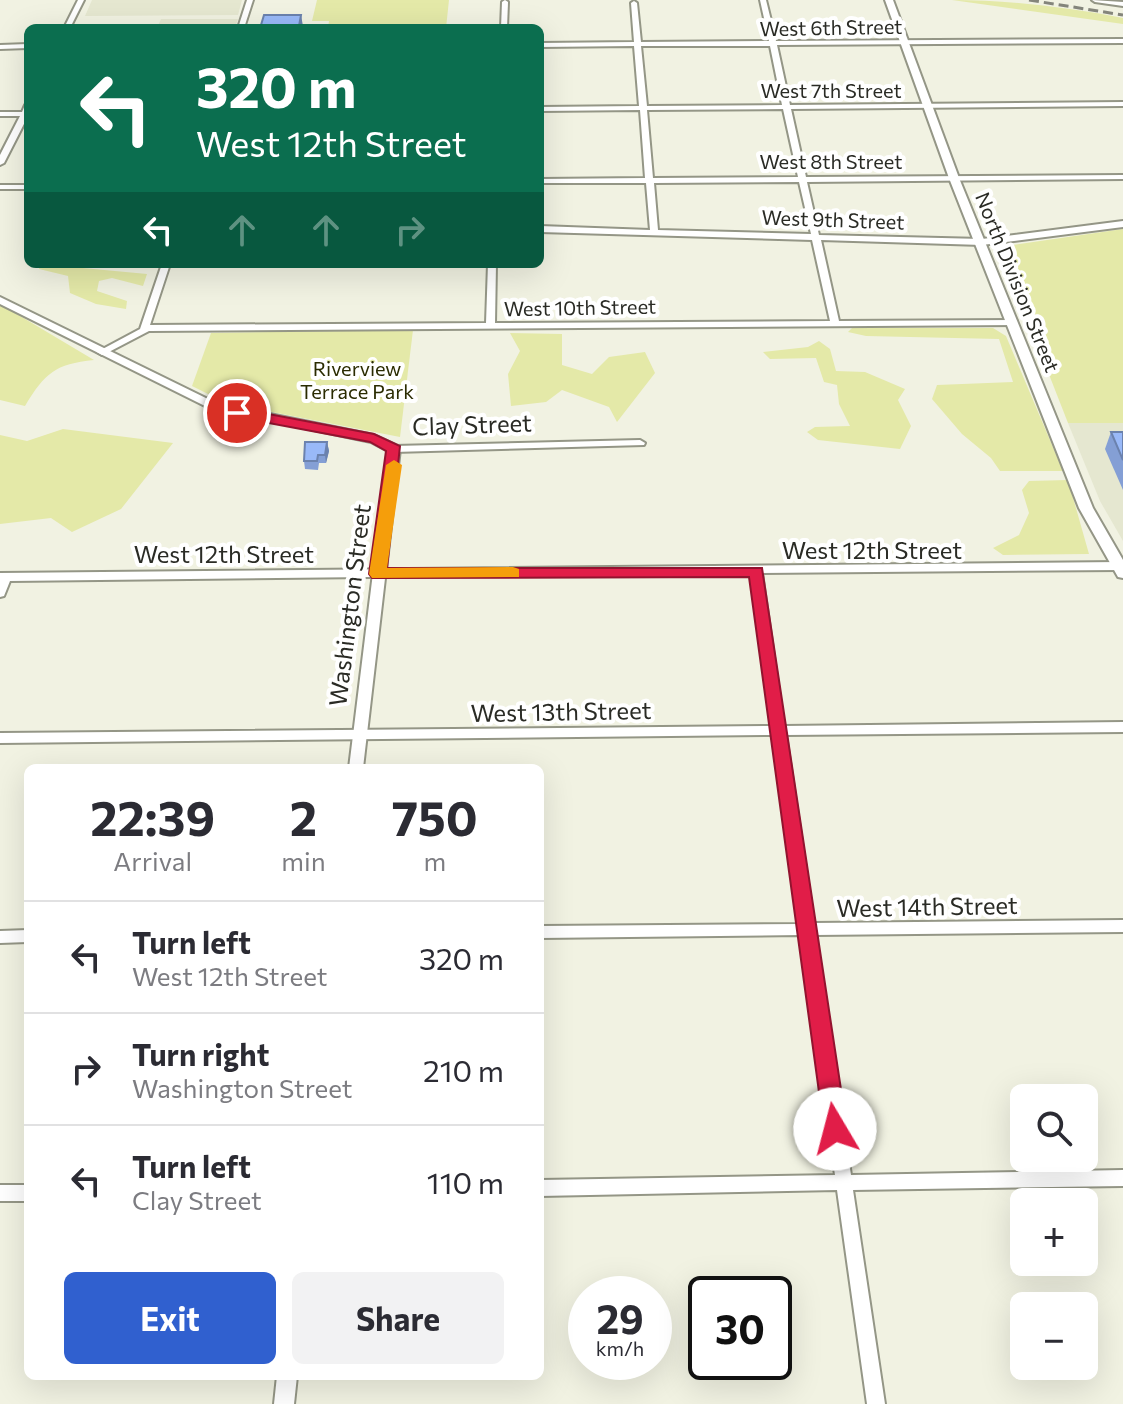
<!DOCTYPE html>
<meta charset="utf-8">
<style>
body{margin:0;font-family:Commissioner,sans-serif;background:#f2f2f3;color:#2b2b33;height:100vh;display:flex;flex-direction:column;font-size:30px;white-space:nowrap}
*{box-sizing:border-box;margin:0}
p{font-size:26px;color:#7c7c81}
.icon{flex:none;width:44px;height:44px;fill:none;stroke:currentColor;stroke-width:2;stroke-linecap:round;stroke-linejoin:round}
.map{position:relative;flex:1;overflow:hidden}
.drawer{position:absolute;left:24px;top:764px;width:520px;height:616px;display:flex;flex-direction:column;background:#fff;border-radius:12px;box-shadow:0 8px 32px #0002}
.drawer>*{flex:none}
.top-card{position:absolute;left:24px;top:24px;width:520px;height:244px;border-radius:12px;box-shadow:0 8px 32px #0002;background:#0b6e4f;color:#fff;overflow:hidden}
.tools{position:absolute;left:1010px;top:1084px;display:grid;gap:16px}
.tools a{display:grid;place-items:center;width:88px;height:88px;border-radius:12px;background:#fff;box-shadow:0 8px 32px #0002;font-size:40px}
.speed{position:absolute;left:568px;top:1276px;display:flex;gap:16px;font-size:40px;font-weight:700;text-align:center}
.speed>*{display:grid;place-content:center;width:104px;height:104px;border-radius:50%;background:#fff;box-shadow:0 8px 32px #0002;line-height:1}
.speed small{font-size:20px;font-weight:400}
.speed .limit{border:4px solid #111;border-radius:12px;background:#fff;color:#111}
.pin{position:absolute;display:grid;place-items:center;width:68px;height:68px;color:#fff;margin:-34px;border:4px solid #fff;border-radius:50%;box-shadow:0 2px 8px #0007}
.me{position:absolute;width:88px;margin:-44px;rotate:352deg;stroke-linejoin:round;filter:drop-shadow(0 0 6px #0008)}
.turn{display:flex;align-items:center;gap:28px;height:168px;padding:0 40px;font-size:36px}
.turn .icon{width:104px;height:104px;stroke-width:2.5}
.turn b{display:block;font-size:56px;line-height:68px}
.lanes{display:flex;align-items:center;height:76px;padding:0 40px;background:#0003;justify-content:center;gap:40px;direction:ltr}
.lanes .off{opacity:.35}
.eta{display:flex;justify-content:space-evenly;align-items:center;height:136px;text-align:center}
.eta b{font-size:48px;font-weight:700;line-height:56px}
.button{display:flex;gap:16px;margin-top:auto;padding:16px 40px}
.button a{flex:1;height:92px;border-radius:12px;background:#3060cf;color:#fff;font-size:32px;font-weight:700;line-height:92px;text-align:center}
.button a+a{background:#f2f2f3;color:#2b2b33}
ul{padding:0;list-style:none}
li{display:flex;align-items:center;gap:24px;height:112px;padding:0 40px;border-top:2px solid #e1e1e2}
li div{flex:1}
li b{display:block;font-size:30px}
li em{font-style:normal}
.map>svg:first-child{display:block}
</style>
<div class="map">
<svg width="1123" height="1404" viewBox="0 0 1123 1404">
<rect width="100%" height="100%" fill="#f1f2e2"/>
<g fill="#e5e7d0">
<path d="M92 0H242L238 15 85 16Z"/>
<path d="M161 19H238L235 28H157Z"/>
<path d="M1068 423H1123V541L1100 501Z"/>
</g>
<g fill="#e4e9a8">
<path d="M317 0H449L446 28H328L329 21H312Z"/>
<path d="M952 0C1009 0 1067 7 1123 18V24Z"/>
<path d="M1123 229V423H1068L999 247Z"/>
<path d="M40 264 147 274 143 286 112 278 99 281 97 291 127 301 126 309 96 304 70 293 68 276 39 269Z"/>
<path d="M0 304 94 360C55 364 45 373 25 406L0 400Z"/>
<path d="M852 328H993L1006 336 1063 471H1000L991 458 962 434 932 399 937 385 1013 382 999 339 866 336 848 332Z"/>
<path d="M413 330 400 437 226 403 192 386 211 333Z"/>
<path d="M510 333 562 334V365L592 374 609 357 645 352 655 373 617 422 609 407 562 390 546 402 511 406 508 374 520 351Z"/>
<path d="M819 341 830 349 836 371 865 372 905 389 898 400 911 426 900 449 818 440 807 432 815 427 850 426 839 404 837 385 824 382 816 358 770 359 763 352 808 347Z"/>
<path d="M63 429 173 443 121 509 72 532 51 518 0 524V435L27 441Z"/>
<path d="M1068 480 1089 554 1003 555 993 548 1019 535 1029 513 1022 490 1029 481Z"/>
</g>
<g fill="none" stroke-linecap="round" stroke-linejoin="round">
<g stroke="#949686" stroke-width="4">
<g id="minor">
<path d="M78 0H84L70 28H64Z"/>
<path d="M247 0H253L244 28H238Z"/>
<path d="M505 0 508 2 507 28H501L502 2Z"/>
<path d="M760 0H766L776 41 1123 39V43L777 45 790 105 1123 102V106L791 109 806 177 1123 175V179L807 182 819 235 982 239 986 242 982 245 821 240 839 321 1014 320 1017 321V325L149 331 105 354 102 355 97 352 140 329 162 264H170L150 325 486 323 488 264H496L495 323 830 321 812 240 540 232V226L650 230 646 183H540V179L645 178 640 110 540 111V107L639 106 634 46 540 47V43L634 42 631 3 634 1 637 3 641 42 769 41ZM641 46H770L782 105 647 106ZM783 109 798 177 653 178 647 110ZM799 182 811 234 658 230 654 183Z"/>
<path d="M1092 0 1123 2V6L1095 2Z"/>
<path d="M28 44V48L0 49V45Z"/>
<path d="M25 105H28V116L4 163 0 165V155L20 116H0V112H22Z"/>
<rect x="0" y="185" width="28" height="4"/>
<path d="M640 440 645 443 644 445 394 452 389 449 394 446Z"/>
<path d="M1119 562 1123 564V569L1119 570 762 573 784 726 1123 722V732L786 735 814 923 1123 920V932L815 935 851 1175 1123 1170V1186L853 1190 885 1404H867L837 1190 540 1196V1180L835 1175 801 935 540 938V926L800 924 773 735 0 743V733L772 726 751 573 10 581 4 596 0 597V573Z"/>
<path d="M28 930V942L0 943V931Z"/>
<rect x="0" y="1185" width="28" height="16"/>
</g>
</g>
<g stroke="#949686" stroke-width="4">
<g id="tertiary">
<path d="M1123 221V227L982 245 977 242 982 239Z"/>
<path d="M0 297 216 403 374 435 398 446 400 449 363 768H349L388 451 371 442 209 408 0 304Z"/>
<path d="M277 1376H297L294 1404H274Z"/>
</g>
</g>
<g stroke="#949686" stroke-width="4">
<path id="secondary" d="M885 0H893L959 178 1093 508 1123 560V578L1118 577 1079 508 949 178Z"/>
</g>
<use href="#minor" fill="#fff" fill-rule="evenodd"/>
<use href="#tertiary" fill="#fff" fill-rule="evenodd"/>
<use href="#secondary" fill="#fff" fill-rule="evenodd"/>
<path stroke="#84857b" stroke-width="3" stroke-dasharray="10 5" stroke-linecap="butt" d="M1029 0 1123 15"/>
</g>
<g fill="#849fd5">
<path d="M261 25 303 26 302 28H261Z"/>
<path d="M1111 432H1123V490L1105 449Z"/>
<path d="M327 442 329 451 326 463H319L318 470 305 469 304 461Z"/>
</g>
<g fill="#6b82ae">
<path d="M301 15 303 26 302 28H299Z"/>
<path d="M327 442 329 451 326 463 325 455Z"/>
</g>
<g fill="#99b9f8" stroke="#6b82ae" stroke-width="2">
<path d="M264 15H301L299 26 261 25Z"/>
<path d="M1111 432H1123V460Z"/>
<path d="M305 442H327L325 455H318L317 461H304Z"/>
</g>
<path fill="#e11d48" stroke="#92132f" stroke-width="2" d="M237 408 374 434 400 446 387 568H762L847 1129 844 1136 835 1139 827 1136 824 1129 749 577 372 578 369 574 386 451 370 442 232 416V409Z"/>
<path fill="#f59e0b" d="M394 460 402 465 387 568 513 567 519 569V577L372 578 369 574 386 465Z"/>
<g text-anchor="middle" dominant-baseline="central" stroke-width="8" stroke-linejoin="round" paint-order="stroke">
<g font-size="20" fill="#2a2b25" stroke="#fff">
<text transform="translate(831 27) rotate(-1)">West 6th Street</text>
<text x="831" y="90">West 7th Street</text>
<text x="831" y="161">West 8th Street</text>
<text transform="translate(833 219) rotate(2)">West 9th Street</text>
<text transform="translate(1018 282) rotate(68)">North Division Street</text>
<text transform="translate(580 307) rotate(-1)">West 10th Street</text>
</g>
<g font-size="20" fill="#2a2b01" stroke="#fff">
<text x="357" y="368">Riverview<tspan x="357" dy="23">Terrace Park</tspan></text>
</g>
<g font-size="24" fill="#2a2b25" stroke="#fff">
<text transform="translate(472 424) rotate(-2)">Clay Street</text>
<text x="872" y="549">West 12th Street</text>
<text x="224" y="553">West 12th Street</text>
<text transform="translate(349 605) rotate(-83)">Washington Street</text>
<text transform="translate(561 711) rotate(-1)">West 13th Street</text>
<text transform="translate(927 906) rotate(-1)">West 14th Street</text>
</g>
</g>
</svg>
<div class="tools">
<a><svg class="icon" aria-label="search" viewBox="0 0 24 24"><circle cx="10" cy="10" r="6"/><path d="M15 15l6 6"/></svg></a>
<a>+</a>
<a>−</a>
</div>
<div class="speed"><div>29<small>km/h</small></div><div class="limit">30</div></div>
<div class="pin" style="left:237px;top:413px;background:#d93025"><svg class="icon" aria-label="arrive" viewBox="0 0 24 24"><path d="M6 21V4h12l-3 4 3 4H6"/></svg></div>
<svg class="me" style="left:835px;top:1129px" viewBox="-20 -20 40 40"><circle r="19" fill="#fff"/><path d="M0-13L10 11 0 6-10 11z" fill="#e11d48"/></svg>
<div class="top-card">
<div class="turn"><svg class="icon" aria-label="left" viewBox="0 0 24 24"><path d="M17 20v-9H6M10 6l-5 5 5 5"/></svg><div><b>320 m</b>West 12th Street</div></div>
<div class="lanes"><svg class="icon" aria-label="left" viewBox="0 0 24 24"><path d="M17 20v-9H6M10 6l-5 5 5 5"/></svg><svg class="icon off" aria-label="ahead" viewBox="0 0 24 24"><path d="M12 20V5M6 11l6-6 6 6"/></svg><svg class="icon off" aria-label="ahead" viewBox="0 0 24 24"><path d="M12 20V5M6 11l6-6 6 6"/></svg><svg class="icon off" aria-label="right" viewBox="0 0 24 24"><path d="M7 20v-9h11M14 6l5 5-5 5"/></svg></div>
</div>
<section class="drawer">
<div class="eta">
<div><b>22:39</b><p>Arrival</p></div>
<div><b>2</b><p>min</p></div>
<div><b>750</b><p>m</p></div>
</div>
<ul>
<li><svg class="icon" aria-label="left" viewBox="0 0 24 24"><path d="M17 20v-9H6M10 6l-5 5 5 5"/></svg><div><b>Turn left</b><p>West 12th Street</p></div><em>320 m</em></li>
<li><svg class="icon" aria-label="right" viewBox="0 0 24 24"><path d="M7 20v-9h11M14 6l5 5-5 5"/></svg><div><b>Turn right</b><p>Washington Street</p></div><em>210 m</em></li>
<li><svg class="icon" aria-label="left" viewBox="0 0 24 24"><path d="M17 20v-9H6M10 6l-5 5 5 5"/></svg><div><b>Turn left</b><p>Clay Street</p></div><em>110 m</em></li>
</ul>
<div class="button"><a>Exit</a><a>Share</a></div>
</section>
</div>
